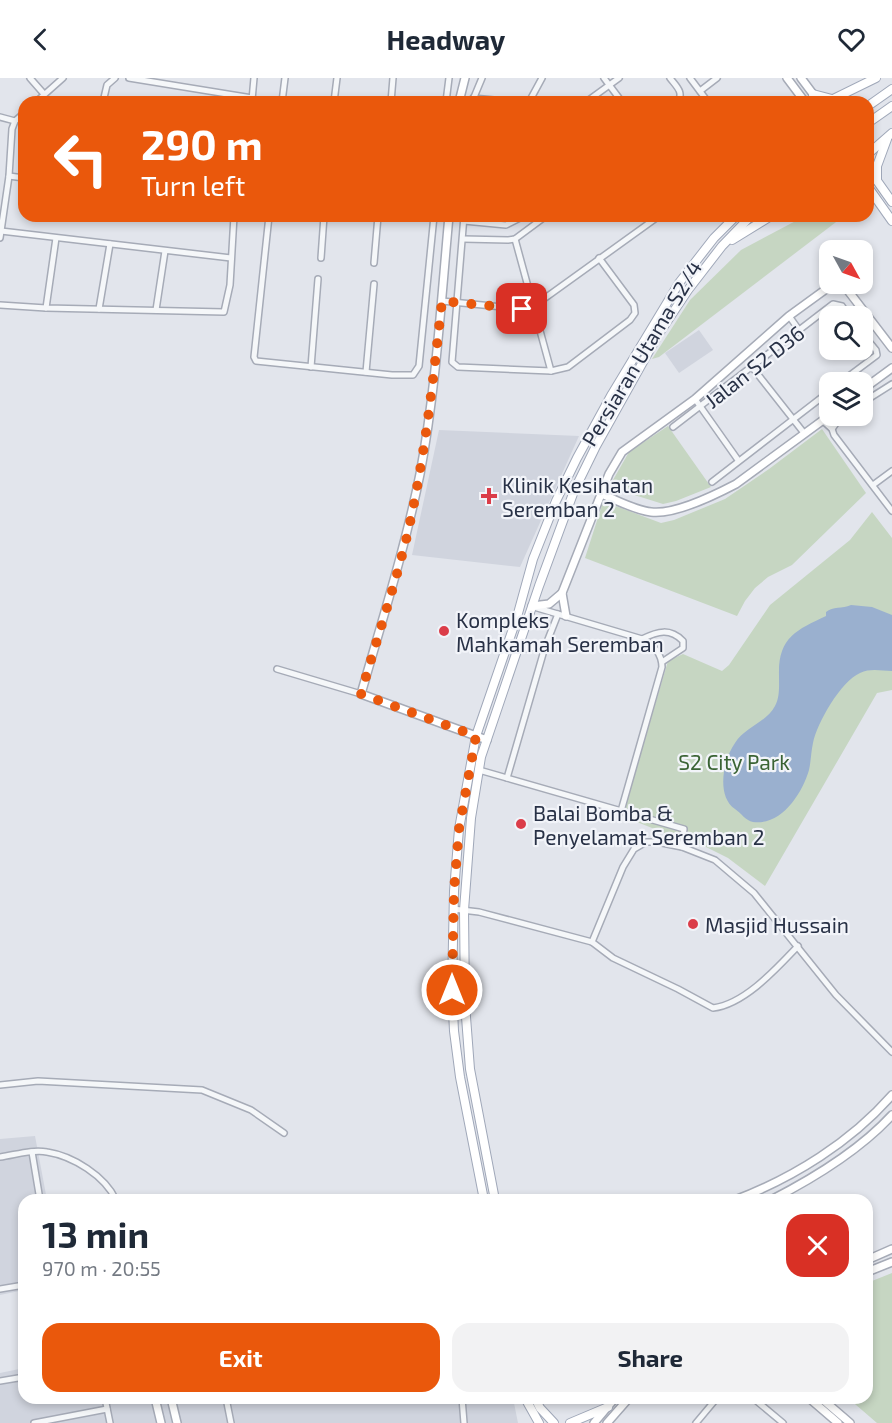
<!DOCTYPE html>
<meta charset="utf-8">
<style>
body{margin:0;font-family:"Exo 2",sans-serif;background:#f2f2f3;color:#1f2937;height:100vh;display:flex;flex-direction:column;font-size:22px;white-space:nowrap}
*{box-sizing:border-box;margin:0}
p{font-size:20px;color:#747a83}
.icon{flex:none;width:33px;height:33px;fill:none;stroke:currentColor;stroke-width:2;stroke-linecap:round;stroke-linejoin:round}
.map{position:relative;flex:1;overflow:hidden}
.sheet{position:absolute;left:18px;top:1116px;width:855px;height:210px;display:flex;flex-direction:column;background:#fff;border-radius:18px;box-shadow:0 3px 9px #0003}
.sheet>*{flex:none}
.top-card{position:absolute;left:18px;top:18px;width:856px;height:126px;border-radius:18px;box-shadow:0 3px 9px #0003;background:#ea580c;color:#fff;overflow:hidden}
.needle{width:39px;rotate:130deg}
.controls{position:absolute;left:819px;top:162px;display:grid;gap:12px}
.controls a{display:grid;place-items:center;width:54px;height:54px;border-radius:12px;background:#fff;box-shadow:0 3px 9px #0003;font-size:30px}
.pin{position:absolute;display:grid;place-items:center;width:51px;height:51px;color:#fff;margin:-26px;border-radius:12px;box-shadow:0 3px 9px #0006}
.me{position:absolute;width:66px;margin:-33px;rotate:0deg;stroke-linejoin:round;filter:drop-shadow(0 0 4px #0008)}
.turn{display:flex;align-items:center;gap:21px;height:126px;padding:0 24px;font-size:27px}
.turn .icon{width:78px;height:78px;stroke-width:2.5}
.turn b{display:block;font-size:42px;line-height:51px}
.round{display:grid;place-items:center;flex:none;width:63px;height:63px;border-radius:18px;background:#f2f2f3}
.head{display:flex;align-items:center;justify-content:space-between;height:102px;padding:0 24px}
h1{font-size:36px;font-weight:700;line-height:45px}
.action{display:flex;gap:12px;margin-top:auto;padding:12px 24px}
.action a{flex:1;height:69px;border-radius:18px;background:#ea580c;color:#fff;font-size:24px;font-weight:700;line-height:69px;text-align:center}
.action a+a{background:#f2f2f3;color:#1f2937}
header{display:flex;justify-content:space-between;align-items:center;height:78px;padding:0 24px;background:#fff;font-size:27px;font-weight:700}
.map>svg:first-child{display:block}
</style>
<header><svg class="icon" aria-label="back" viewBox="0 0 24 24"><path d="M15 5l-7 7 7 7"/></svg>Headway<svg class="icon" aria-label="heart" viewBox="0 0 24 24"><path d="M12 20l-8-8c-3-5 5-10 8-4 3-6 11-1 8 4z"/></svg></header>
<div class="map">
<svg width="892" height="1345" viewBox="0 0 892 1345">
<rect width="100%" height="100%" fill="#e2e5ec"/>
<g fill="#d0d4de">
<path d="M699 252 713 272 679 295 665 275Z"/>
<path d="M439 352 579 358 520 489 412 477Z"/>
<path d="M35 1058 47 1122H24V1212L0 1217V1061Z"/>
<path d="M24 1290V1320H513L518 1345H0V1295Z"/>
</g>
<g fill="#c6d6c2">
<path d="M805 138H844L659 279 652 281 690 222 741 172Z"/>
<path d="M668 348 711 409 676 423 663 426 609 409 629 374Z"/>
<path d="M822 351 866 415 792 487 768 499 755 510 745 523 737 538 585 480 602 427 605 424 661 445 674 442 725 421 769 391Z"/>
<path d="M872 434 892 460V612L877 615 765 808 728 780 700 766 677 760 622 738 668 583 683 576 722 593 729 587 770 527 850 462Z"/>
<path d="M892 1195V1345H877L848 1320H867V1205Z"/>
</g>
<path fill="#9ab0cf" d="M851 527 872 529 892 537V593C881 593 871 590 860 595 841 603 817 645 813 665 811 674 811 683 809 692 802 716 781 748 753 744 746 743 741 735 735 731 716 718 723 682 735 665 745 649 767 644 775 628 780 619 779 607 779 597 778 560 796 552 826 538V534C833 528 842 531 851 527Z"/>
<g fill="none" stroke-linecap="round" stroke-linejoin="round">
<g stroke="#a6abb7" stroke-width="8">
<g id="street">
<path d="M30 0 44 16"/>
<path d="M129 0 252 20"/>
<path d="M604 0 622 24"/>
<path d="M670 0C676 8 684 14 678 24"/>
<path d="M690 0 708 24"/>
<path d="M700 13 717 0"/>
<path d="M473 20 514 24"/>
<path d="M252 22 254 0"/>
<path d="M36 24 63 0"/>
<path d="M103 24 107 7 115 0"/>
<path d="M282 24 285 0"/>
<path d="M334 24 337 0"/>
<path d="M391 24 393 0"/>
<path d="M446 24 449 0"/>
<path d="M472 24 482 0"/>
<path d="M529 24 542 0"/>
<path d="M586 24 619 0"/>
<path d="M0 39 15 43"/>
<path d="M9 98 24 100"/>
<path d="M269 138 254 279 256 283 392 297H413L419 288 434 138"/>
<path d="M464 138 452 284 458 289 551 293 568 289 630 242 635 235 634 227 599 180"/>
<path d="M464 143 506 147 524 138"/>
<path d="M1 153 231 180"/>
<path d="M0 160 9 98 12 51 15 43 24 35"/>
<path d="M463 161 508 162 515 161 546 138"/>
<path d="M515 161 551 293"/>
<path d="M321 180 324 138"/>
<path d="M374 185 378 138"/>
<path d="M442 223 522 231 534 228 659 138"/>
<path d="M0 227 46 230 224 234 230 207 234 138"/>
<path d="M46 230 56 160"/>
<path d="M99 231 110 166"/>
<path d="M156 232 165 173"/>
<path d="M789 238 799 252"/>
<path d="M311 289 318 201"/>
<path d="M752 289 804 355"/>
<path d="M366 294 374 206"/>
<path d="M841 304 877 277 876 272 862 255"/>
<path d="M695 321 738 382"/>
<path d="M862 325 892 306"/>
<path d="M822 342 832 351 834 357 892 433"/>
<path d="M673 349 833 226 842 228 849 238"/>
<path d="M832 351 837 344 846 338"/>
<path d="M712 404 830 313"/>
<path d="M873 407 892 393"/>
<path d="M534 529 642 561C654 566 662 577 662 589L621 733"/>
<path d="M642 561C658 553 670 550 683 563V570L662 584"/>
<path d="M277 591 361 616"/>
<path d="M479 692 684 751 682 769"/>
<path d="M507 700 545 569 558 536"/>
<path d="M453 831 479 834 592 864 623 789 634 771 646 764H657L682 769 715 782 754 815 836 917 892 974"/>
<path d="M592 864 613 880 678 911 713 930C745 926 777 890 798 868"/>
<path d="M0 1007 38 1003 202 1012 251 1032 284 1055"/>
<path d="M32 1074 40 1122"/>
<path d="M0 1079C15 1077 32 1071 47 1074 73 1078 105 1098 116 1122"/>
<path d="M0 1211 24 1207"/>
<path d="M0 1303 24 1299"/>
<path d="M105 1320 110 1345"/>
<path d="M226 1320 231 1345"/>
<path d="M462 1320 464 1345"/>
<path d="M753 1320 783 1345"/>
<path d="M34 1345 107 1331"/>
<path d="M696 1345 717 1320"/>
</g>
</g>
<g stroke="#a6abb7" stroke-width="10">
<g id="secondary">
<path d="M787 0 805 24"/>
<path d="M801 0 819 24"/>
<path d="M459 24 465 0"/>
<path d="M449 138C441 224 436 311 420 396 405 470 382 543 361 616L487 662"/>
<path d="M843 206 892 270"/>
<path d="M862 312 892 290"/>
<path d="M601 416C617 422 634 432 651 434 674 437 715 417 736 406L830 337"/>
<path d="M532 528 549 526 562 515"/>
<path d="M566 538 562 515 609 396 622 374 695 321 789 238 833 206"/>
<path d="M735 1122C793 1100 851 1064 892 1017"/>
<path d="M771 1122C814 1100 859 1073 892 1037"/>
<path d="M867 1182 892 1171"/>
<path d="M867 1194 892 1184"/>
<path d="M155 1320 161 1345"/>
<path d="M171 1320 177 1345"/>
<path d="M809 1320 838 1345"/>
<path d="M821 1320 850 1345"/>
<path d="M594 1345 615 1320"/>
<path d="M607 1345 629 1320"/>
</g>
</g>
<g stroke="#a0a8b9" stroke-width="10">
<g id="primary">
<path d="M813 16 832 21"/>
<path d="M804 23 805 24"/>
<path d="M827 24 876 0"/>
<path d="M868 28 892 11"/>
<path d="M868 45 892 28"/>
<path d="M868 76 892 55"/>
<path d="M868 90 892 124"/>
<path d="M877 102V88L887 61"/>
<path d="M868 109 892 143"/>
<path d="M732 162 771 138"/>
<path d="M519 571 533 568 545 569"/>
<path d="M484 1122 460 999 454 953 452 912 454 813 459 751 476 658 517 539 533 481 556 423 577 380 612 316 679 205 714 160 736 138"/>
<path d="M495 1122 470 991 465 926 464 832 471 740 481 679 539 508 574 413 596 368 658 257 688 212 722 168 751 138"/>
<path d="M525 1320 539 1345"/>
<path d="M535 1320 540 1330 554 1345"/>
<path d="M570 1345 608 1329"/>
</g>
</g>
<use href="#street" stroke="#f5f7f9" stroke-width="5"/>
<use href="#secondary" stroke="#fff" stroke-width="7"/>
<use href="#primary" stroke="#fff" stroke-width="8"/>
</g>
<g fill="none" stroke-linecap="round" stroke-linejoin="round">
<path stroke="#ea580c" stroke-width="10" stroke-dasharray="0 18" d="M452 912 454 813 459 751 476 658 361 616C376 563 394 511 407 458 425 380 433 302 442 223L522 231"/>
</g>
<g fill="#db3d49" stroke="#f2f4f9" stroke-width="2">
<path d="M486 409h6v6h6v6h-6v6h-6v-6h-6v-6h6z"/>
<circle cx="444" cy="553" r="6"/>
<circle cx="521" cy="746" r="6"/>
<circle cx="693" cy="846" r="6"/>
</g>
<g text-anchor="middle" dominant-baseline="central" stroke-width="4.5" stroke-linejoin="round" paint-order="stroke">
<g font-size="21" fill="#283146" stroke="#f2f4f9">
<text transform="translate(641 275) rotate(-59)">Persiaran Utama S2/4</text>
<text transform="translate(754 288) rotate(-38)">Jalan S2 D36</text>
</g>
<g font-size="21" fill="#283146" stroke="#f2f4f9" text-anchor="start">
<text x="502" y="406">Klinik Kesihatan<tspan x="502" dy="24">Seremban 2</tspan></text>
<text x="456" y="541">Kompleks<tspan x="456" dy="24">Mahkamah Seremban</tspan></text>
<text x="533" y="734">Balai Bomba &amp;<tspan x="533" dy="24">Penyelamat Seremban 2</tspan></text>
<text x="705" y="846">Masjid Hussain</text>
</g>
<g font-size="21" fill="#3a6334" stroke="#f2f4f9">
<text x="734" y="683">S2 City Park</text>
</g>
</g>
</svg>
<div class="controls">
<a><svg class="needle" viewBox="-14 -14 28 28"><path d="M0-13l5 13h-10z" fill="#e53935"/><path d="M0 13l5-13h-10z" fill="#747a83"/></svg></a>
<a><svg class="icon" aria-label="search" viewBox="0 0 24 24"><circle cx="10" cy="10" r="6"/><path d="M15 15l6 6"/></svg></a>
<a><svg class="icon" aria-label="layers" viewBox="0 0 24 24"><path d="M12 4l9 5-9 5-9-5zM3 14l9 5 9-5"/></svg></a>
</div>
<div class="pin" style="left:522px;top:231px;background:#d93025"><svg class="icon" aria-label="arrive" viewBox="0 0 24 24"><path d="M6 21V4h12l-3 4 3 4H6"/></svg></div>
<svg class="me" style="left:452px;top:912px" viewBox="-20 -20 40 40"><circle r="17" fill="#ea580c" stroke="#fff" stroke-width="3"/><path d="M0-11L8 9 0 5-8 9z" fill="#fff"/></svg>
<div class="top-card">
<div class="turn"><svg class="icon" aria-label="left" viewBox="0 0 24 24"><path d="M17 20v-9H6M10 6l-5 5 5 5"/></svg><div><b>290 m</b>Turn left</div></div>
</div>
<section class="sheet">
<div class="head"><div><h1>13 min</h1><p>970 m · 20:55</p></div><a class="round" style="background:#d93025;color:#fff"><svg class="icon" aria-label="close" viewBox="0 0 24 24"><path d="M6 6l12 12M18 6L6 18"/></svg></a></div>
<div class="action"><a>Exit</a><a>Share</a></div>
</section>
</div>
